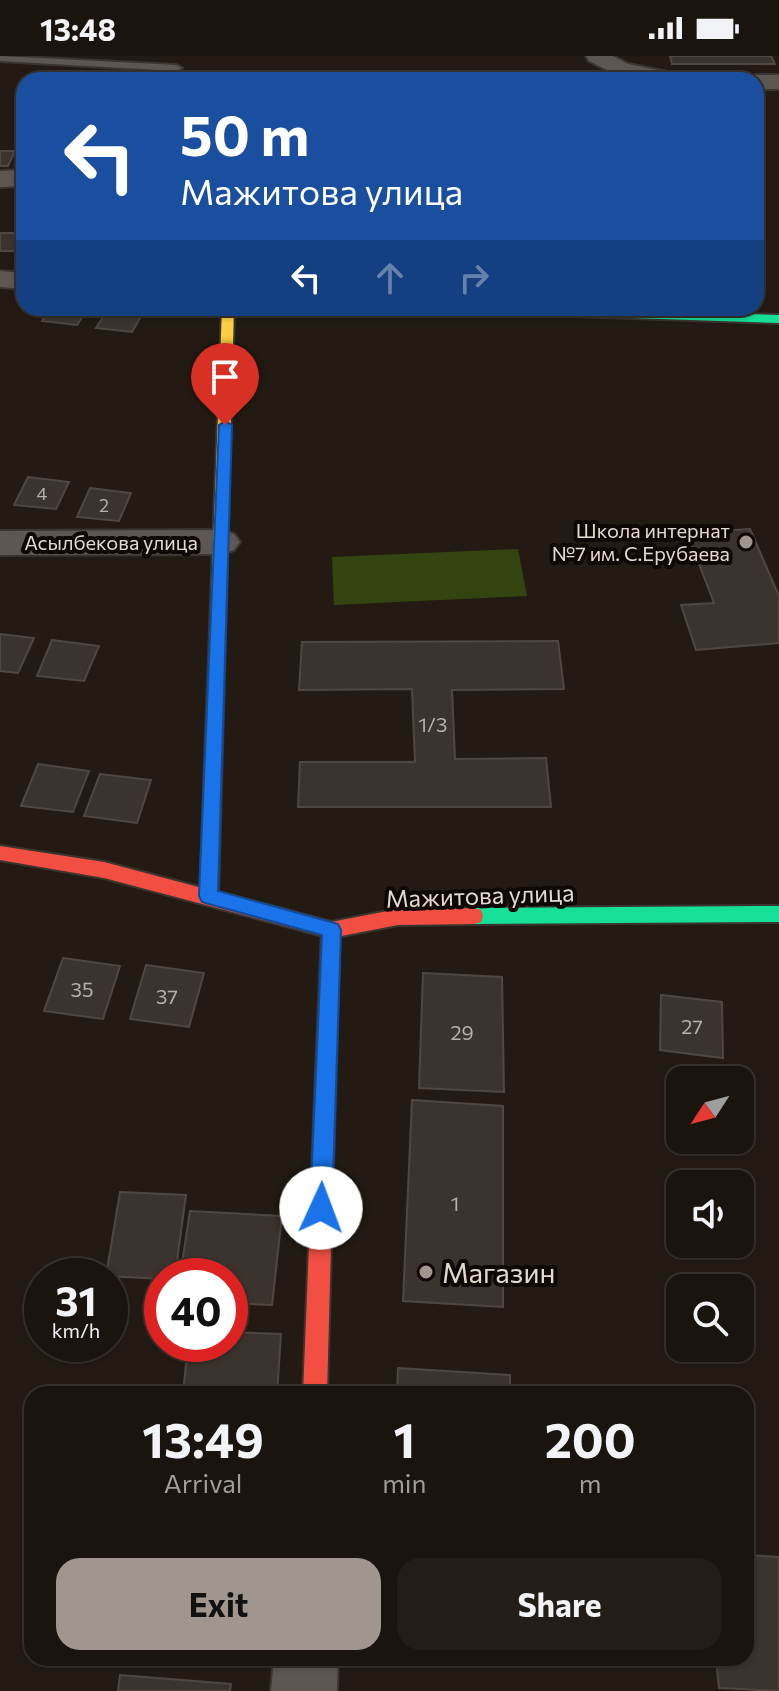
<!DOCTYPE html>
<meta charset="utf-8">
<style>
body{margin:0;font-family:Commissioner,sans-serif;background:#231d17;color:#f1f3f6;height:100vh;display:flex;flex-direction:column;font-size:30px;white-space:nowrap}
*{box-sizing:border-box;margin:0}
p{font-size:26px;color:#9f9e9e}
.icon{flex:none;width:44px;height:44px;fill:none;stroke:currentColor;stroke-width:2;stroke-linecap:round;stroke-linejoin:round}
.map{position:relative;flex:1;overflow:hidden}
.side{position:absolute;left:24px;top:1330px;width:730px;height:280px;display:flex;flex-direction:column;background:#1a140e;border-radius:24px;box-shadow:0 2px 6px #0004,0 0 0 2px #38332e}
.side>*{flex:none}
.hud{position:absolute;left:16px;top:16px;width:748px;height:244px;border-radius:24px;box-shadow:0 2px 6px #0004,0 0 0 2px #38332e;background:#1a4fa0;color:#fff;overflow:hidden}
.needle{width:52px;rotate:234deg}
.buttons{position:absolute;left:666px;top:1010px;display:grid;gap:16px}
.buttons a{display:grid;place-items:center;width:88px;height:88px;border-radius:16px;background:#1a140e;box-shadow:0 2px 6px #0004,0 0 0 2px #38332e;font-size:40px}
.speed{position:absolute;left:24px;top:1202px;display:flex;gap:16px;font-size:40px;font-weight:700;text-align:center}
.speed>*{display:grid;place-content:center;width:104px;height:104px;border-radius:50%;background:#1a140e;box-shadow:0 2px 6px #0004,0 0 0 2px #38332e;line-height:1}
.speed small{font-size:20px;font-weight:400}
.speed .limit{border:12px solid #d22;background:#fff;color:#111}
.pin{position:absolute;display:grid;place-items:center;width:68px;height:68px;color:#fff;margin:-82px -34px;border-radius:50% 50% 50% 0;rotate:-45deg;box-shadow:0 0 8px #0007}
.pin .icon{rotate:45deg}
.me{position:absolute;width:88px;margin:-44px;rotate:2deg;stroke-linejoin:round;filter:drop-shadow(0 0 6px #0008)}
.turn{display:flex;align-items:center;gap:28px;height:168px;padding:0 32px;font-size:36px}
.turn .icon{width:104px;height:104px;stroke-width:2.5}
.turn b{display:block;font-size:56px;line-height:68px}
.lanes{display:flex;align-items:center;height:76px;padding:0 32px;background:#0003;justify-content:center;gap:40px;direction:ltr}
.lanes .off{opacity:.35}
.eta{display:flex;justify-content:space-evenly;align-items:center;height:136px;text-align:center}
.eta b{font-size:48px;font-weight:700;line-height:56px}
.button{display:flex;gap:16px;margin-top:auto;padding:16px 32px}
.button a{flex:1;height:92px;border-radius:24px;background:#a0968d;color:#111;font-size:32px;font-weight:700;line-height:92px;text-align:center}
.button a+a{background:#231d17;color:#f1f3f6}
.status{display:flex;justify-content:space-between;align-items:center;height:56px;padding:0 40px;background:#1a140e;direction:ltr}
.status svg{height:22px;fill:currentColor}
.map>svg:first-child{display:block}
</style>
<div class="status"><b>13:48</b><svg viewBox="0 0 49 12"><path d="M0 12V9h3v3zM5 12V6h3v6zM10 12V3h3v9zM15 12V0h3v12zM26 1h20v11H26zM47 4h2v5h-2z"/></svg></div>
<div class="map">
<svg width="779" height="1635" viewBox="0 0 779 1635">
<rect width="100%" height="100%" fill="#231b13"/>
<path fill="#334410" d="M518 493 527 540 334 549 332 501Z"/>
<g fill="#3b332e" stroke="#4f4741" stroke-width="2">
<path d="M670 0H771L775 8H672Z"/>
<path d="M0 95H15L8 110H0Z"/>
<rect x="0" y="177" width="24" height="18"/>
<path d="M50 252H88L77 269 42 265Z"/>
<path d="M109 252H114L144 255 132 276 96 272Z"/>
<path d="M28 421 69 426 56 453 14 449Z"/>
<path d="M90 432 131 437 119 465 77 461Z"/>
<path d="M750 473 779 540V587L696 594 681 549 714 547 687 477Z"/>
<path d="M0 578 34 582 18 617 0 615Z"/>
<path d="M52 584 99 590 84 625 37 620Z"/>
<path d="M558 585 564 633 452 634 455 703 546 702 551 751H298L300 706H415L412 633 299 634 302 586Z"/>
<path d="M38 708 89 715 73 756 21 750Z"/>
<path d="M100 718 151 724 137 767 84 760Z"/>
<path d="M63 902 120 910 103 963 44 955Z"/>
<path d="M146 909 204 917 189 971 130 963Z"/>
<path d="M423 917 502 921 504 1036 419 1032Z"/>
<path d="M661 939 722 946 723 1002 660 994Z"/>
<path d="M412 1044 503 1050V1251L403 1245Z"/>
<path d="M120 1136 186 1139 175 1220H162V1223L106 1220Z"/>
<path d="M190 1155 282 1160 272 1249 230 1247V1220H180Z"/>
<path d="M230 1276 281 1278 277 1338H183L188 1288H230Z"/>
<path d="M398 1312 510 1319V1338H397Z"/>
<path d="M746 1499 779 1501V1635L719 1632 716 1602H746Z"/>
<path d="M120 1619 231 1628 230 1635H118Z"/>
</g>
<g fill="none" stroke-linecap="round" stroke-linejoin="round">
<g stroke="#3b352f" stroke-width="4">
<path id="lane" d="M0 0 176 9 182 12 176 15 0 5Z"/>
</g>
<g stroke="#3b352f" stroke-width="4">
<g id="street">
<path d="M586 0H613L628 8 682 19 685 24 621 21 589 5Z"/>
<path d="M756 19H779V33H756V24H746Z"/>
<path d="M24 114V130L0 131V115Z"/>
<path d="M0 215 24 217V233L0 231Z"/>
<path d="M222 474 234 478 240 486 234 494 222 498 0 499V475Z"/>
<path d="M274 1602H338L337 1635H271Z"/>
</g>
</g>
<g stroke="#3b352f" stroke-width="4">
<g id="fast">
<path d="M453 252H563L779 259V267L459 256Z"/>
<path d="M779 850V866L474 868 467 866 465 860 467 854 474 852Z"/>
</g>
</g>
<g stroke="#3b352f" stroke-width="4">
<g id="slow">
<path d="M222 252H234L218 840 215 845 209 848 203 845 200 840Z"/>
<path d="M331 866 338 868 340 874 335 1040 332 1047 325 1050 318 1047 315 1040 322 874 324 868Z"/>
</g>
</g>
<g stroke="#3b352f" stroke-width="4">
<g id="jam">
<path d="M0 790 104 806 331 866 398 853 474 852 481 854 483 860 481 866 474 868 398 869 331 882 104 822 0 804Z"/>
<path d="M325 1030 332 1033 335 1040 327 1338H303L315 1040 318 1033Z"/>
</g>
</g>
<use href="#lane" fill="#5e5751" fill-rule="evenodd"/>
<use href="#street" fill="#5e5751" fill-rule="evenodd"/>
<use href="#fast" fill="#16e098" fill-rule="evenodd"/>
<use href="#slow" fill="#ffcf43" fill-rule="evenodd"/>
<use href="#jam" fill="#f24e42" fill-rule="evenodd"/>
</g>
<path fill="#1a73e8" stroke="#114b97" stroke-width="2" d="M225 365 232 369 218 835 331 866 338 868 341 874 332 1152 329 1160 321 1163 314 1160 310 1152 322 879 209 848 202 846 199 840 219 369Z"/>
<g fill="#a0968d" stroke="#0e0703" stroke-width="3">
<circle cx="746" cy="486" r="8"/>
<circle cx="426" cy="1216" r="8"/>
</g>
<g text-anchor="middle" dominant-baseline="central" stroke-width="8" stroke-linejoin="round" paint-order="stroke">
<g font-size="18" fill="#bab0a7">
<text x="42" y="437">4</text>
<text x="104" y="449">2</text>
</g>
<g font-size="20" fill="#e4d9cf" stroke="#0e0703" text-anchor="end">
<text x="730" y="474">Школа интернат<tspan x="730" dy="23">№7 им. С.Ерубаева</tspan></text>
</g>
<g font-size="20" fill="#e4d9cf" stroke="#0e0703">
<text x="111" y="486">Асылбекова улица</text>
</g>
<g font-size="20" fill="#bab0a7">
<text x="433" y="668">1/3</text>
<text x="82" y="933">35</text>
<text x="167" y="940">37</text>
<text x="692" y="970">27</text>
<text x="462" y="976">29</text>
<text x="455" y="1147">1</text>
</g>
<g font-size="24" fill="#e4d9cf" stroke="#0e0703">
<text transform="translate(480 839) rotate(-2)">Мажитова улица</text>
</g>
<g font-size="28" fill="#e4d9cf" stroke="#0e0703" text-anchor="start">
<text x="442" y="1216">Магазин</text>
</g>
</g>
</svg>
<div class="buttons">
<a><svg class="needle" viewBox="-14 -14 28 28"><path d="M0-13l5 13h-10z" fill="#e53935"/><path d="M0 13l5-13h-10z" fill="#9f9e9e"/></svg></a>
<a><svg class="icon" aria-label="sound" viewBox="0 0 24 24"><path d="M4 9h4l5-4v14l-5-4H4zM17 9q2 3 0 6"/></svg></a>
<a><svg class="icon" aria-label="search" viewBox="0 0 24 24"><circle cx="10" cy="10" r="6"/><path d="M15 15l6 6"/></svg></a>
</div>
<div class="speed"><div>31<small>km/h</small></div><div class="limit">40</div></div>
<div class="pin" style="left:225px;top:369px;background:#d93025"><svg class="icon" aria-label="arrive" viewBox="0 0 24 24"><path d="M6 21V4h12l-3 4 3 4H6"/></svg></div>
<svg class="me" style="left:321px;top:1152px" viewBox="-20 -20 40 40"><circle r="19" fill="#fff"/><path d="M0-13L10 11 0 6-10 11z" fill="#1a73e8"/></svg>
<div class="hud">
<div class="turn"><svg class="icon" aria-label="left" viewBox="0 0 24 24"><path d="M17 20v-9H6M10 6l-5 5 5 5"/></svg><div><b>50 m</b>Мажитова улица</div></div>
<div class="lanes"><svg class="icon" aria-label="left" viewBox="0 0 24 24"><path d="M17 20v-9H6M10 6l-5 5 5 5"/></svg><svg class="icon off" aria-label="ahead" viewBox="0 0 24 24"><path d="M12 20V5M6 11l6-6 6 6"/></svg><svg class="icon off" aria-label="right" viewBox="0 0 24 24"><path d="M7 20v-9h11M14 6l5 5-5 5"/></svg></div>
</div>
<section class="side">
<div class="eta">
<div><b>13:49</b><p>Arrival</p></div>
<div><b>1</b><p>min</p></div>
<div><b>200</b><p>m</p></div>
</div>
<div class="button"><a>Exit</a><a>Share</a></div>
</section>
</div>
